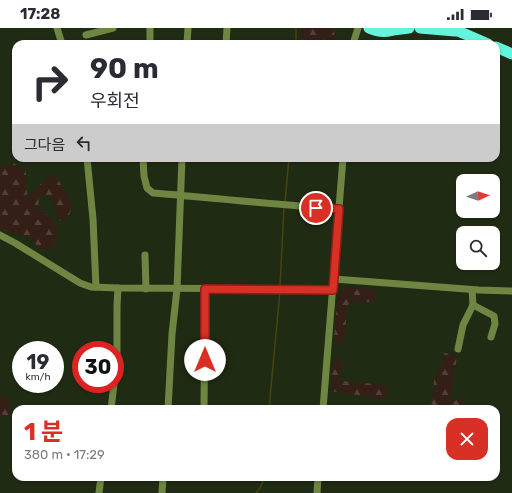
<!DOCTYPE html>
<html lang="ko">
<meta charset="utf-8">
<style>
body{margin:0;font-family:Rubik,"Noto Sans KR",sans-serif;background:#f7f7f7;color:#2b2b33;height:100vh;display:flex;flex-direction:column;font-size:15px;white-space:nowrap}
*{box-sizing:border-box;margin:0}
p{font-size:13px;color:#7c7c81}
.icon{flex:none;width:22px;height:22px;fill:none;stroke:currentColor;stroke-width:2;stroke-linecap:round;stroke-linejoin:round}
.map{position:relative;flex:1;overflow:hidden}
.drawer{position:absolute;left:12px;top:377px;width:488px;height:76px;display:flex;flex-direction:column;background:#fff;border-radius:12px;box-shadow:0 1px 3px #0004}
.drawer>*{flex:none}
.top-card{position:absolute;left:12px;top:12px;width:488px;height:122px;border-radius:12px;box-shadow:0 1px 3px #0004;background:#fff;color:#2b2b33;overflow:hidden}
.needle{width:26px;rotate:87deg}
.controls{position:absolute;left:456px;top:146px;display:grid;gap:8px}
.controls a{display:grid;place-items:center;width:44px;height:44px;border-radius:8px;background:#fff;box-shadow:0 1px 3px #0004;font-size:20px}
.speed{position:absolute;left:12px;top:313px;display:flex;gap:8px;font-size:20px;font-weight:700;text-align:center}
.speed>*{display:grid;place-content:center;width:52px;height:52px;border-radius:50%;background:#fff;box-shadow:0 1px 3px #0004;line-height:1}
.speed small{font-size:10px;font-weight:400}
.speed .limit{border:6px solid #d22;background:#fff;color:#111}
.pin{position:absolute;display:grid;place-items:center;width:34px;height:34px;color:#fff;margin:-17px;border:2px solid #fff;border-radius:50%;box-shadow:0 1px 4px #0007}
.me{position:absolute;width:44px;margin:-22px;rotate:0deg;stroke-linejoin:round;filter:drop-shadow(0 0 3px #0008)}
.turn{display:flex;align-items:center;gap:14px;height:84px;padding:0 12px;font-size:18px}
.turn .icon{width:52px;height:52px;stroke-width:2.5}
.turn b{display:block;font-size:28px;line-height:34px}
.then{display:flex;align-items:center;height:38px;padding:0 12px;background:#0003;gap:8px;font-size:15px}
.round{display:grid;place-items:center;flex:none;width:42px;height:42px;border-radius:12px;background:#f7f7f7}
.head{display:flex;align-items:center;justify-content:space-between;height:68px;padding:0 12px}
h1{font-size:24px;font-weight:700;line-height:30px;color:#d93025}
.status{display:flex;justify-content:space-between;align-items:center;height:28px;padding:0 20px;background:#fff;direction:ltr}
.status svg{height:11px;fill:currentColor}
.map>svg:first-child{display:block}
</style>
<div class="status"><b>17:28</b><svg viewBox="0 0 49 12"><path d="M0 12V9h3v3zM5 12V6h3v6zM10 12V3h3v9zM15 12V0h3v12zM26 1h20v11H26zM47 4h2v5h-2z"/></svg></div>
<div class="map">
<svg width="512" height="465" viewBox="0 0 512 465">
<defs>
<pattern id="grass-tufts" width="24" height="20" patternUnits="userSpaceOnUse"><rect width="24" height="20" fill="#341f17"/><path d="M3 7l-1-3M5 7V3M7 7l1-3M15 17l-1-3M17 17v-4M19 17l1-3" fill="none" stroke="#524038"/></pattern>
<pattern id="forest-firs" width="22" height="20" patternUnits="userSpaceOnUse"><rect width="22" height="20" fill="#341f17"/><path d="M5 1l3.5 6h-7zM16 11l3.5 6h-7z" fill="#524038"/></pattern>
</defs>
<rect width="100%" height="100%" fill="#202b13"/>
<path fill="url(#grass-tufts)" d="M433 11 431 16H385L418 12Z"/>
<g fill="url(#forest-firs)">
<path d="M301 0H332L335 7 337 16H301Z"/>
<path d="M12 134 26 143V159L28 170 37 159 50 148 56 149 65 162 72 178 68 191 60 193 51 168 39 169 38 180 54 192 58 205 53 220 41 222 30 209 4 202 0 200V140Z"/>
<path d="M345 259 376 262 375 274H349L347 282 344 315H334L337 273 340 263Z"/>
<path d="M444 325 458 327 456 334 450 373H456L460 367 464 378 462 381H431L433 364 436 362C430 354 438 345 441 338 442 334 443 329 444 325Z"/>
<path d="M338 329 342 330 340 351 342 353 385 357 387 365 385 371 330 363C330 352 333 341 334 330Z"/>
<path d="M0 368 7 371 11 378 9 387 0 388Z"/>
</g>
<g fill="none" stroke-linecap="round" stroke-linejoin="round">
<g stroke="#484410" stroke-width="1.5">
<path d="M296 0V16"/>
<path d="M285 174 289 130"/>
<path d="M280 258 284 180"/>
<path d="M269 381 280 263"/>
<path d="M256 465 260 460 265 449"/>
</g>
<g stroke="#6f8642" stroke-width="7">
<path d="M57 0 62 16"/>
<path d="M150 0V16"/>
<path d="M86 7 113 0"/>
<path d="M187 16 188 0"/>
<path d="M226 16 227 0"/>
<path d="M353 16 358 0"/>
<path d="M87 130 93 191 96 259"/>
<path d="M143 130 144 148 147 160 153 165C215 170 277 177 339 181"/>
<path d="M0 207 15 215 80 255 91 259 118 260 294 261 333 262"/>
<path d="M145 227 146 261"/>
<path d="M334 251 479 262 512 263"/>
<path d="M473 277 494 288 495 296 491 309"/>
<path d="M458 321 463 297 473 277 472 262"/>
<path d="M115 343 117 325V278L118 260"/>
<path d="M111 381 114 356"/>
<path d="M168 381 172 306 177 261 182 130"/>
<path d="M204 381 205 261"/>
<path d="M323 381 343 130"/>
<path d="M99 465 101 449"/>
<path d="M162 465 163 449"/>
<path d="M317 465 318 449"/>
</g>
<g stroke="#64f4db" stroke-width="11">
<path d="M369 0C378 4 388 5 397 0"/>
<path d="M420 0 455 3"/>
<path d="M451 0 488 16"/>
<path d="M393 2 409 0"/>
<path d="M496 19 512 26"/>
</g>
</g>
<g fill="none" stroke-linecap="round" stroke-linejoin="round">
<g stroke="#8d1f18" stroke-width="10">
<path id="route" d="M205 332V261L333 262 339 181 316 180"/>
</g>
<use href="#route" stroke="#d93025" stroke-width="7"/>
</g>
</svg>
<div class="controls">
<a><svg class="needle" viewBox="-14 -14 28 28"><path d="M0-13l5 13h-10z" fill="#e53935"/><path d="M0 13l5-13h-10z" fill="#7c7c81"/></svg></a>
<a><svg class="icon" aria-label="search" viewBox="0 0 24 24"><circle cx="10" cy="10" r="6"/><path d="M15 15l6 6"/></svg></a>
</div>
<div class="speed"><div>19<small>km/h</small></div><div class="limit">30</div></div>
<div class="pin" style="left:316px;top:180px;background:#d93025"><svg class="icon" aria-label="arrive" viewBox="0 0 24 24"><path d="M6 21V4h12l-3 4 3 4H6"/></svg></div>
<svg class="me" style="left:205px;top:332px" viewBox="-20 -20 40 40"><circle r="19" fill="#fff"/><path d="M0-13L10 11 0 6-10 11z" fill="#d93025"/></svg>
<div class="top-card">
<div class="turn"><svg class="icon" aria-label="right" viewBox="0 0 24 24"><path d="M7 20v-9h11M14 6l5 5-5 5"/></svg><div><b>90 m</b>우회전</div></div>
<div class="then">그다음<svg class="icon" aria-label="left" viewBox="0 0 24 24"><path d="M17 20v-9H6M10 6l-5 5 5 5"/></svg></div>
</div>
<section class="drawer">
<div class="head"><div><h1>1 분</h1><p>380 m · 17:29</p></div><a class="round" style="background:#d93025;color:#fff"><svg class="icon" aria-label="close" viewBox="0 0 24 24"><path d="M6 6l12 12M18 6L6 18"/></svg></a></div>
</section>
</div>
